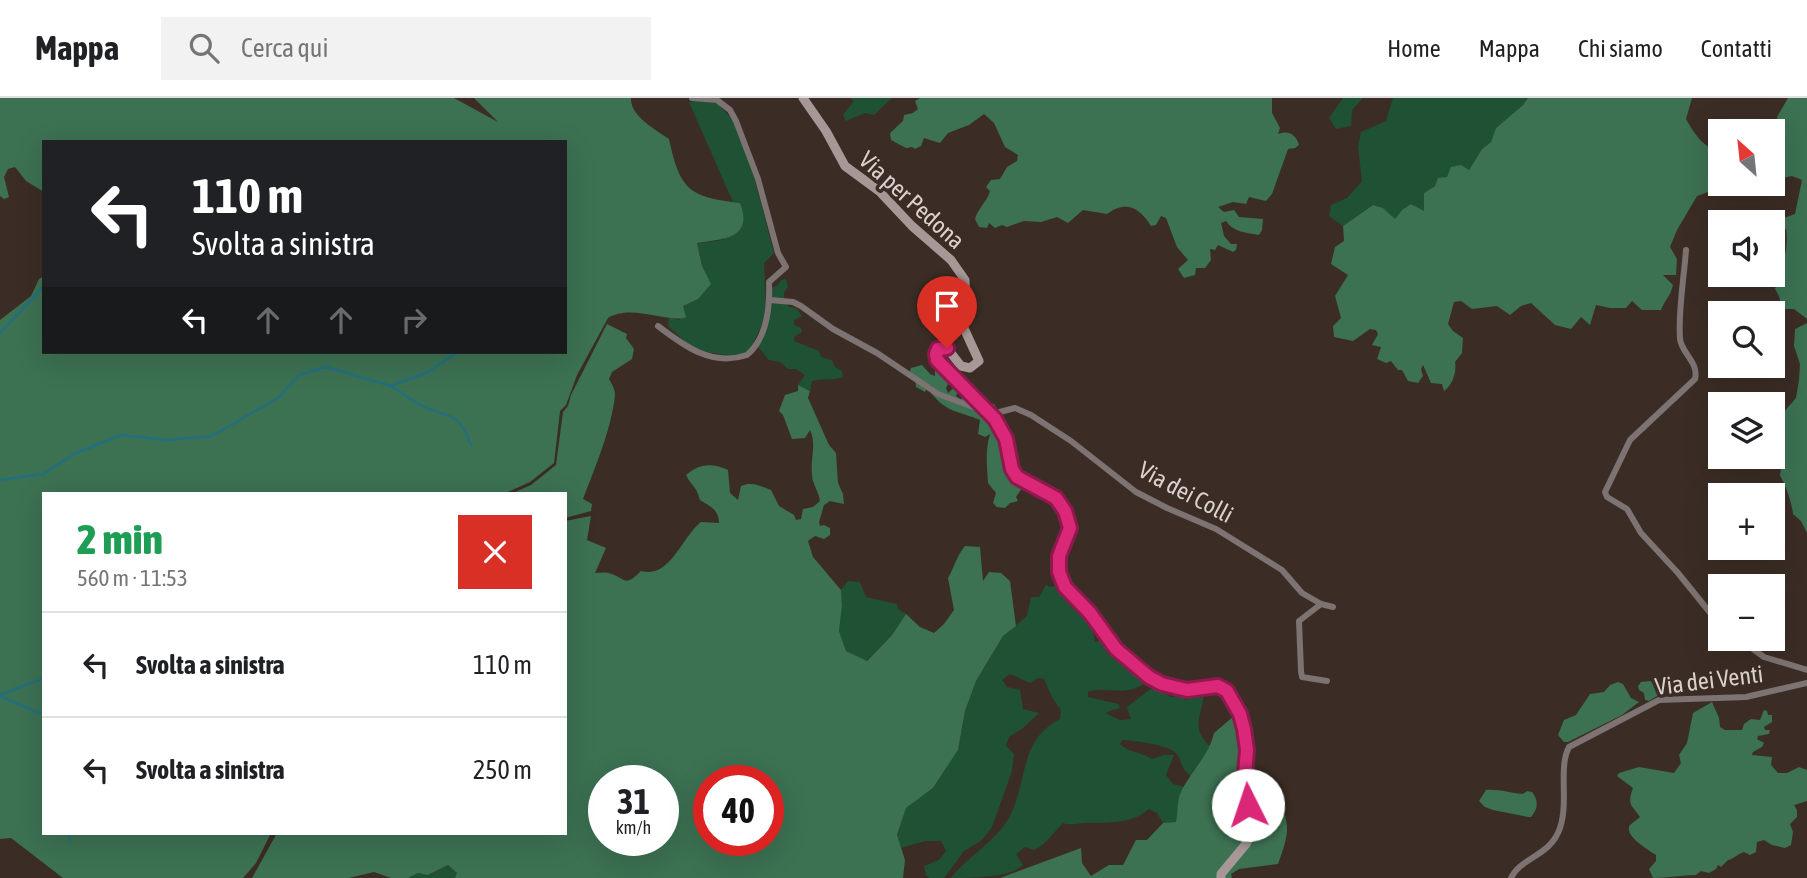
<!DOCTYPE html>
<html lang="it">
<meta charset="utf-8">
<style>
body{margin:0;font-family:"Asap Condensed",sans-serif;background:#f2f2f2;color:#202124;height:100vh;display:flex;flex-direction:column;font-size:26px;white-space:nowrap}
*{box-sizing:border-box;margin:0}
p{font-size:23px;color:#757577}
.icon{flex:none;width:38px;height:38px;fill:none;stroke:currentColor;stroke-width:2;stroke-linecap:round;stroke-linejoin:round}
.map{position:relative;flex:1;overflow:hidden}
.panel{position:absolute;left:42px;top:394px;width:525px;height:343px;display:flex;flex-direction:column;background:#fff;border-radius:0px;box-shadow:0 7px 28px #0002}
.panel>*{flex:none}
.hud{position:absolute;left:42px;top:42px;width:525px;height:214px;border-radius:0px;box-shadow:0 7px 28px #0002;background:#202124;color:#fff;overflow:hidden}
.needle{width:46px;rotate:333deg}
.tools{position:absolute;left:1708px;top:21px;display:grid;gap:14px}
.tools a{display:grid;place-items:center;width:77px;height:77px;border-radius:0px;background:#fff;box-shadow:0 7px 28px #0002;font-size:35px}
.speed{position:absolute;left:588px;top:667px;display:flex;gap:14px;font-size:35px;font-weight:700;text-align:center}
.speed>*{display:grid;place-content:center;width:91px;height:91px;border-radius:50%;background:#fff;box-shadow:0 7px 28px #0002;line-height:1}
.speed small{font-size:18px;font-weight:400}
.speed .limit{border:10px solid #d22;background:#fff;color:#111}
.pin{position:absolute;display:grid;place-items:center;width:60px;height:60px;color:#fff;margin:-72px -30px;border-radius:50% 50% 50% 0;rotate:-45deg;box-shadow:0 0 7px #0007}
.pin .icon{rotate:45deg}
.me{position:absolute;width:77px;margin:-38px;rotate:356deg;stroke-linejoin:round;filter:drop-shadow(0 0 5px #0008)}
.turn{display:flex;align-items:center;gap:24px;height:147px;padding:0 35px;font-size:32px}
.turn .icon{width:91px;height:91px;stroke-width:2.5}
.turn b{display:block;font-size:49px;line-height:60px}
.lanes{display:flex;align-items:center;height:66px;padding:0 35px;background:#0003;justify-content:center;gap:35px;direction:ltr}
.lanes .off{opacity:.35}
.round{display:grid;place-items:center;flex:none;width:74px;height:74px;border-radius:0px;background:#f2f2f2}
.head{display:flex;align-items:center;justify-content:space-between;height:119px;padding:0 35px}
h1{font-size:42px;font-weight:800;line-height:52px;color:#1e9e55}
ul{padding:0;list-style:none}
li{display:flex;align-items:center;gap:21px;height:105px;padding:0 35px;border-top:2px solid #e0e0e0}
li div{flex:1}
li b{display:block;font-size:26px}
li em{font-style:normal}
header{display:flex;align-items:center;gap:42px;box-sizing:border-box;height:98px;padding:0 35px;background:#fff;border-bottom:2px solid #e0e0e0}
header strong{font-size:33px}
nav{display:flex;gap:38px;margin-inline-start:auto;font-size:24px}
.search{width:490px;height:63px;background:#f2f2f2;display:flex;align-items:center;gap:18px;box-sizing:border-box;padding:0 24px;border-radius:0px;color:#757577;font-size:26px}
.map>svg:first-child{display:block}
</style>
<header>
<strong>Mappa</strong>
<div class="search"><svg class="icon" aria-label="search" viewBox="0 0 24 24"><circle cx="10" cy="10" r="6"/><path d="M15 15l6 6"/></svg>Cerca qui</div>
<nav><a>Home</a><a>Mappa</a><a>Chi siamo</a><a>Contatti</a></nav>
</header>
<div class="map">
<svg width="1807" height="780" viewBox="0 0 1807 780">
<rect width="100%" height="100%" fill="#3b2d25"/>
<g fill="#1f5135">
<path d="M850 0H892L874 17 865 15 846 23 843 17 854 3Z"/>
<path d="M1343 0H1363L1352 12 1351 28 1336 31 1329 20Z"/>
<path d="M1393 0H1528L1523 7 1496 30 1491 44 1482 51 1469 72 1447 79 1424 95V114L1402 112 1395 122 1383 110 1373 107 1343 128 1329 118 1331 107 1347 100 1362 83 1358 49 1361 34 1386 23Z"/>
<path d="M696 3 717 5 734 23 754 79 774 155 764 165 766 210 763 225 750 252 746 255 731 258 694 252 668 228 669 219 679 222 682 208 698 201 710 186 702 168 697 145 723 142 740 106 733 104 689 4Z"/>
<path d="M786 181 788 189C781 196 784 201 788 208L797 211 802 218 794 222V227L801 230 802 234 794 239V243L819 253 821 259 832 262 835 269 842 273 843 279C831 283 823 280 812 283L810 293 798 287 805 277 796 271H788L780 264 769 262 758 249C767 229 772 212 772 190L779 186 781 182Z"/>
<path d="M848 483 860 484 866 499 897 506 898 511 906 516 892 537 866 563 846 553 839 533 842 508 841 492Z"/>
<path d="M1046 487 1051 489 1058 487C1077 501 1092 520 1095 544L1100 543 1112 558 1117 559 1120 564 1130 573 1133 572 1147 583C1127 601 1108 587 1088 594V599L1118 606 1120 610 1107 614V616L1120 622 1131 621 1127 609 1152 590 1164 592 1170 599 1182 598 1186 602 1199 595 1204 596C1201 621 1190 630 1211 649L1191 678C1178 668 1184 665 1176 655 1169 647 1133 642 1122 642L1120 646C1130 655 1141 654 1152 661L1164 657H1174L1166 677 1173 686 1185 689C1178 700 1179 712 1176 725H1163L1157 715 1149 711C1130 727 1108 724 1085 725 1076 725 1072 728 1063 725 1053 735 1047 746 1034 752L1025 749 1016 756 1023 767C1010 780 971 780 951 780 969 757 996 744 1010 718 1028 682 1019 642 1060 621L1061 612 1053 601 1044 581 1038 580 1030 585 1010 576 1002 582 1007 589 1020 592 1023 611 1039 615 1023 630 1009 639 1006 648 1014 656 1012 673 992 729 982 742 964 753 944 780H929L926 777 924 768 939 762 946 753 941 743H925L901 750 897 737 906 710 933 690 958 652 965 613 976 583 1003 538 1027 518 1031 499H1039Z"/>
<path d="M448 767 458 775 455 780H408L418 775 429 777Z"/>
</g>
<g fill="#3c7152" fill-rule="evenodd">
<path d="M0 0H454L498 24 474 0H631C630 18 656 32 669 41 680 92 689 99 740 105 754 141 723 141 697 145L702 168 711 186 698 201 683 208 686 219C670 226 631 205 608 220L577 277 566 307 560 313 554 365 530 384 506 395 44 396V735H271L256 765 243 780H63L11 740 0 741V222L31 198 39 181 44 178V254H565V44H44V94L26 83 15 69 8 71 4 79 9 99 4 101 0 98Z"/>
<path d="M920 0H1272V15L1280 30 1278 36C1288 32 1296 36 1299 47L1295 50 1288 51 1272 96 1266 103 1249 99 1246 106 1233 104 1218 109 1224 114 1234 112 1239 119 1263 121 1262 132 1259 137C1247 135 1233 134 1226 123L1221 125 1224 138 1231 146H1237L1236 152 1233 154 1218 147 1215 152 1210 151 1211 162 1205 170H1196L1195 177 1184 180 1178 171 1188 162 1177 149 1166 120 1161 118 1156 127 1151 128C1140 110 1126 102 1107 116L1083 112 1068 125 1057 119 1041 124 1024 123 1007 129 1002 127 995 130 989 125 987 130 979 129 975 121C978 110 987 104 990 93L986 89 991 82 1000 81 1007 69 1017 63 1018 57 1005 49 994 25 984 16 969 27 948 35 940 45 924 40 921 48 915 51 912 49 906 50 891 42 890 35 903 23 904 17 913 15 918 11 915 3Z"/>
<path d="M1528 0H1692L1686 21C1694 35 1703 50 1720 53V86H1729L1697 98 1677 132 1670 149 1677 161 1676 177H1663L1673 187C1671 197 1665 202 1661 212H1642L1632 203 1626 210H1610L1596 207 1590 227 1581 219 1571 231 1555 227 1531 205 1521 208 1510 217 1497 208 1472 211 1461 203 1454 204 1448 226 1453 233 1463 240 1462 255 1455 264C1457 275 1452 287 1444 293L1442 286 1431 285 1423 267 1421 271 1423 278 1418 285 1408 283 1402 272H1398L1391 263 1386 265 1377 261 1381 249 1372 247 1378 236 1376 232 1370 231 1353 243 1334 239 1333 228 1341 220 1335 198 1348 177 1331 166 1335 149 1344 143 1343 128 1373 107 1383 110 1395 121 1402 112 1411 106 1424 113V95L1435 88 1438 80 1447 79 1451 69 1461 67 1469 72 1482 51 1491 44 1496 30 1523 7Z"/>
<path d="M1788 0H1807V221L1794 211H1782L1779 198 1775 191C1782 174 1789 149 1786 131L1778 133 1772 124 1795 116 1802 82 1792 78 1773 82V33H1770L1778 24 1777 19Z"/>
<path d="M1807 225V435L1801 423 1793 416C1793 409 1785 384 1780 378L1782 362 1776 346 1783 315 1796 300 1799 282 1800 266 1794 248 1795 231Z"/>
<path d="M607 226 627 236 626 240 634 251 632 261 612 274 609 281C612 286 615 291 615 297 612 329 595 370 583 401L592 406 591 413 565 420V396L513 395 531 387 556 367 563 314 568 308 571 297Z"/>
<path d="M922 267 930 276 935 278V269L950 282 946 290 948 295 957 287 959 291 956 298 961 302 964 294 966 295 970 299 969 302 973 303 968 308 984 310 989 305 994 306 998 312 993 328 998 332 1019 373 1014 380 1022 390 1016 399 1018 403 1010 405 1005 410 997 409 993 405 996 395 988 385C987 369 985 352 990 336L985 339 978 336 980 322C959 313 947 315 931 295L933 290 931 287H928L925 294 916 289 915 281 910 273 911 270Z"/>
<path d="M798 287 810 293 808 300 829 347 836 355 838 385 843 396 844 406 830 403 824 407 819 424 820 428 824 427 830 430V437L824 441 815 438 808 443 813 459 841 492 842 508 839 533 846 553 867 563 892 537 906 516 920 529 934 535 944 526 954 512 948 480C955 468 956 459 965 448L980 449 983 483 989 474 1001 475 1010 483 1016 528 1003 538 976 583 965 613 958 652 933 690 906 710 897 737 905 762 903 780H455L457 775 448 767 428 777 418 775 408 780H391L374 774 349 780H252L277 735H565V423L591 418 587 442 606 450 595 475C599 475 604 474 608 475 626 479 623 491 641 473 670 481 681 440 701 424L719 425C719 412 710 408 700 402 696 387 692 389 686 377 700 365 713 365 728 372L730 395 738 402 741 388C751 383 761 388 771 392L779 408 794 417 796 422 801 421 803 411 813 409 820 403C819 394 812 385 812 377 810 360 817 347 810 332L805 340 792 341 783 317 779 313 785 297 798 293ZM663 682V742H604V682ZM709 682H768V742H709Z"/>
<path d="M1650 583 1659 588 1662 595 1649 603 1645 602 1644 595 1639 592 1638 588 1641 584Z"/>
<path d="M1618 584 1623 586 1631 600 1639 604 1622 617 1568 644H1564L1558 637 1564 622 1576 617 1590 596 1604 594 1610 587Z"/>
<path d="M1712 604 1719 620 1720 629 1725 632H1742L1744 626 1751 621 1760 622 1764 612 1767 613 1768 617H1772V624L1764 629 1765 632H1770L1769 636 1758 638 1757 641 1764 645 1762 649 1753 654 1752 657 1772 659 1771 667 1778 675H1787L1799 669 1807 672V703L1794 707 1797 712V719L1790 726 1793 734 1791 747 1785 750 1772 747 1764 742 1757 744 1756 754 1750 757 1744 754C1737 756 1734 761 1728 762L1721 769 1718 767 1716 771 1709 775 1701 773 1696 777C1681 777 1669 780 1653 780L1649 771 1656 763V757C1648 752 1623 737 1630 727 1633 724 1637 722 1640 719 1631 706 1627 707 1633 690L1617 678 1619 675 1639 669 1674 675 1681 665 1679 657 1687 645 1693 615Z"/>
<path d="M1234 618 1242 640 1240 682 1242 692 1272 685C1288 723 1293 726 1278 766L1239 771 1231 776 1232 780H1000L1081 750 1082 765 1091 778 1109 767H1123L1136 742H1147L1163 725 1176 724C1178 715 1177 704 1180 696 1190 674 1209 658 1214 635Z"/>
<path d="M1486 692C1499 691 1510 695 1523 696L1527 693 1532 694C1539 703 1538 711 1531 719H1528L1493 712 1485 709 1479 703Z"/>
</g>
<g fill="none" stroke-linecap="round" stroke-linejoin="round">
<g stroke="#236f7f" stroke-width="2.5">
<path d="M0 235 44 188"/>
<path d="M391 288C401 294 410 301 420 307 448 321 458 311 471 347"/>
<path d="M0 382 43 376 76 355 121 337 165 342 212 338 278 300 299 277 326 269 391 288 428 274 458 254"/>
<path d="M0 597 44 580"/>
<path d="M0 598 44 617"/>
<path d="M69 735 70 742"/>
</g>
<g stroke="#7c7372" stroke-width="6">
<path d="M1686 152C1684 181 1678 211 1680 241 1682 256 1699 264 1695 281L1630 342 1605 394 1607 399 1627 411 1641 435 1678 475 1720 527"/>
<path d="M770 202 793 204 801 208 833 231 877 255 938 296 992 316 1015 310 1031 317 1071 343 1136 394 1167 410 1216 431 1282 472 1302 495 1321 506 1333 509"/>
<path d="M658 228C684 248 712 269 747 257 767 240 770 209 769 184L786 169 778 155 758 81 736 23 730 12 717 2 692 0"/>
<path d="M1321 506 1299 523 1301 573 1302 579 1327 583"/>
<path d="M1739 541 1764 559 1807 572"/>
<path d="M1511 780C1522 758 1550 759 1560 730 1569 703 1558 670 1569 649L1659 602 1746 599 1807 585"/>
</g>
<path stroke="#a79897" stroke-width="9" d="M803 0 826 33 845 68 879 93 912 128 951 162 965 182 966 203 962 218V226L979 263 970 270 961 268 947 250H942L936 256 938 262 992 316 1006 341 1012 371 1017 379 1056 400 1065 413 1070 430 1059 458V474L1065 490 1090 515 1116 551 1130 564 1162 586 1187 592 1209 588 1224 589 1236 608 1244 631 1247 652 1244 688 1252 735 1246 746 1221 776V780"/>
</g>
<g fill="none" stroke-linecap="round" stroke-linejoin="round">
<g stroke="#8e194d" stroke-width="18">
<path id="route" d="M947 250 938 251 936 256 937 262 995 321 1006 341 1012 371 1017 379 1056 400 1065 413 1070 430 1059 458V474L1065 489 1090 515 1116 551 1149 579 1162 586 1187 592 1218 588 1227 593 1240 616 1244 631 1247 652 1244 688 1248 707"/>
</g>
<use href="#route" stroke="#db2777" stroke-width="12"/>
</g>
<g text-anchor="middle" dominant-baseline="central" stroke-width="7" stroke-linejoin="round" paint-order="stroke">
<g font-size="24" fill="#dbd1cd" stroke="#3b2d25">
<text transform="translate(912 102) rotate(42)">Via per Pedona</text>
<text transform="translate(1186 394) rotate(28)">Via dei Colli</text>
<text transform="translate(1709 582) rotate(-7)">Via dei Venti</text>
</g>
</g>
</svg>
<div class="tools">
<a><svg class="needle" viewBox="-14 -14 28 28"><path d="M0-13l5 13h-10z" fill="#e53935"/><path d="M0 13l5-13h-10z" fill="#757577"/></svg></a>
<a><svg class="icon" aria-label="sound" viewBox="0 0 24 24"><path d="M4 9h4l5-4v14l-5-4H4zM17 9q2 3 0 6"/></svg></a>
<a><svg class="icon" aria-label="search" viewBox="0 0 24 24"><circle cx="10" cy="10" r="6"/><path d="M15 15l6 6"/></svg></a>
<a><svg class="icon" aria-label="layers" viewBox="0 0 24 24"><path d="M12 4l9 5-9 5-9-5zM3 14l9 5 9-5"/></svg></a>
<a>+</a>
<a>−</a>
</div>
<div class="speed"><div>31<small>km/h</small></div><div class="limit">40</div></div>
<div class="pin" style="left:947px;top:250px;background:#d93025"><svg class="icon" aria-label="arrive" viewBox="0 0 24 24"><path d="M6 21V4h12l-3 4 3 4H6"/></svg></div>
<svg class="me" style="left:1248px;top:707px" viewBox="-20 -20 40 40"><circle r="19" fill="#fff"/><path d="M0-13L10 11 0 6-10 11z" fill="#db2777"/></svg>
<div class="hud">
<div class="turn"><svg class="icon" aria-label="left" viewBox="0 0 24 24"><path d="M17 20v-9H6M10 6l-5 5 5 5"/></svg><div><b>110 m</b>Svolta a sinistra</div></div>
<div class="lanes"><svg class="icon" aria-label="left" viewBox="0 0 24 24"><path d="M17 20v-9H6M10 6l-5 5 5 5"/></svg><svg class="icon off" aria-label="ahead" viewBox="0 0 24 24"><path d="M12 20V5M6 11l6-6 6 6"/></svg><svg class="icon off" aria-label="ahead" viewBox="0 0 24 24"><path d="M12 20V5M6 11l6-6 6 6"/></svg><svg class="icon off" aria-label="right" viewBox="0 0 24 24"><path d="M7 20v-9h11M14 6l5 5-5 5"/></svg></div>
</div>
<section class="panel">
<div class="head"><div><h1>2 min</h1><p>560 m · 11:53</p></div><a class="round" style="background:#d93025;color:#fff"><svg class="icon" aria-label="close" viewBox="0 0 24 24"><path d="M6 6l12 12M18 6L6 18"/></svg></a></div>
<ul>
<li><svg class="icon" aria-label="left" viewBox="0 0 24 24"><path d="M17 20v-9H6M10 6l-5 5 5 5"/></svg><div><b>Svolta a sinistra</b></div><em>110 m</em></li>
<li><svg class="icon" aria-label="left" viewBox="0 0 24 24"><path d="M17 20v-9H6M10 6l-5 5 5 5"/></svg><div><b>Svolta a sinistra</b></div><em>250 m</em></li>
</ul>
</section>
</div>
